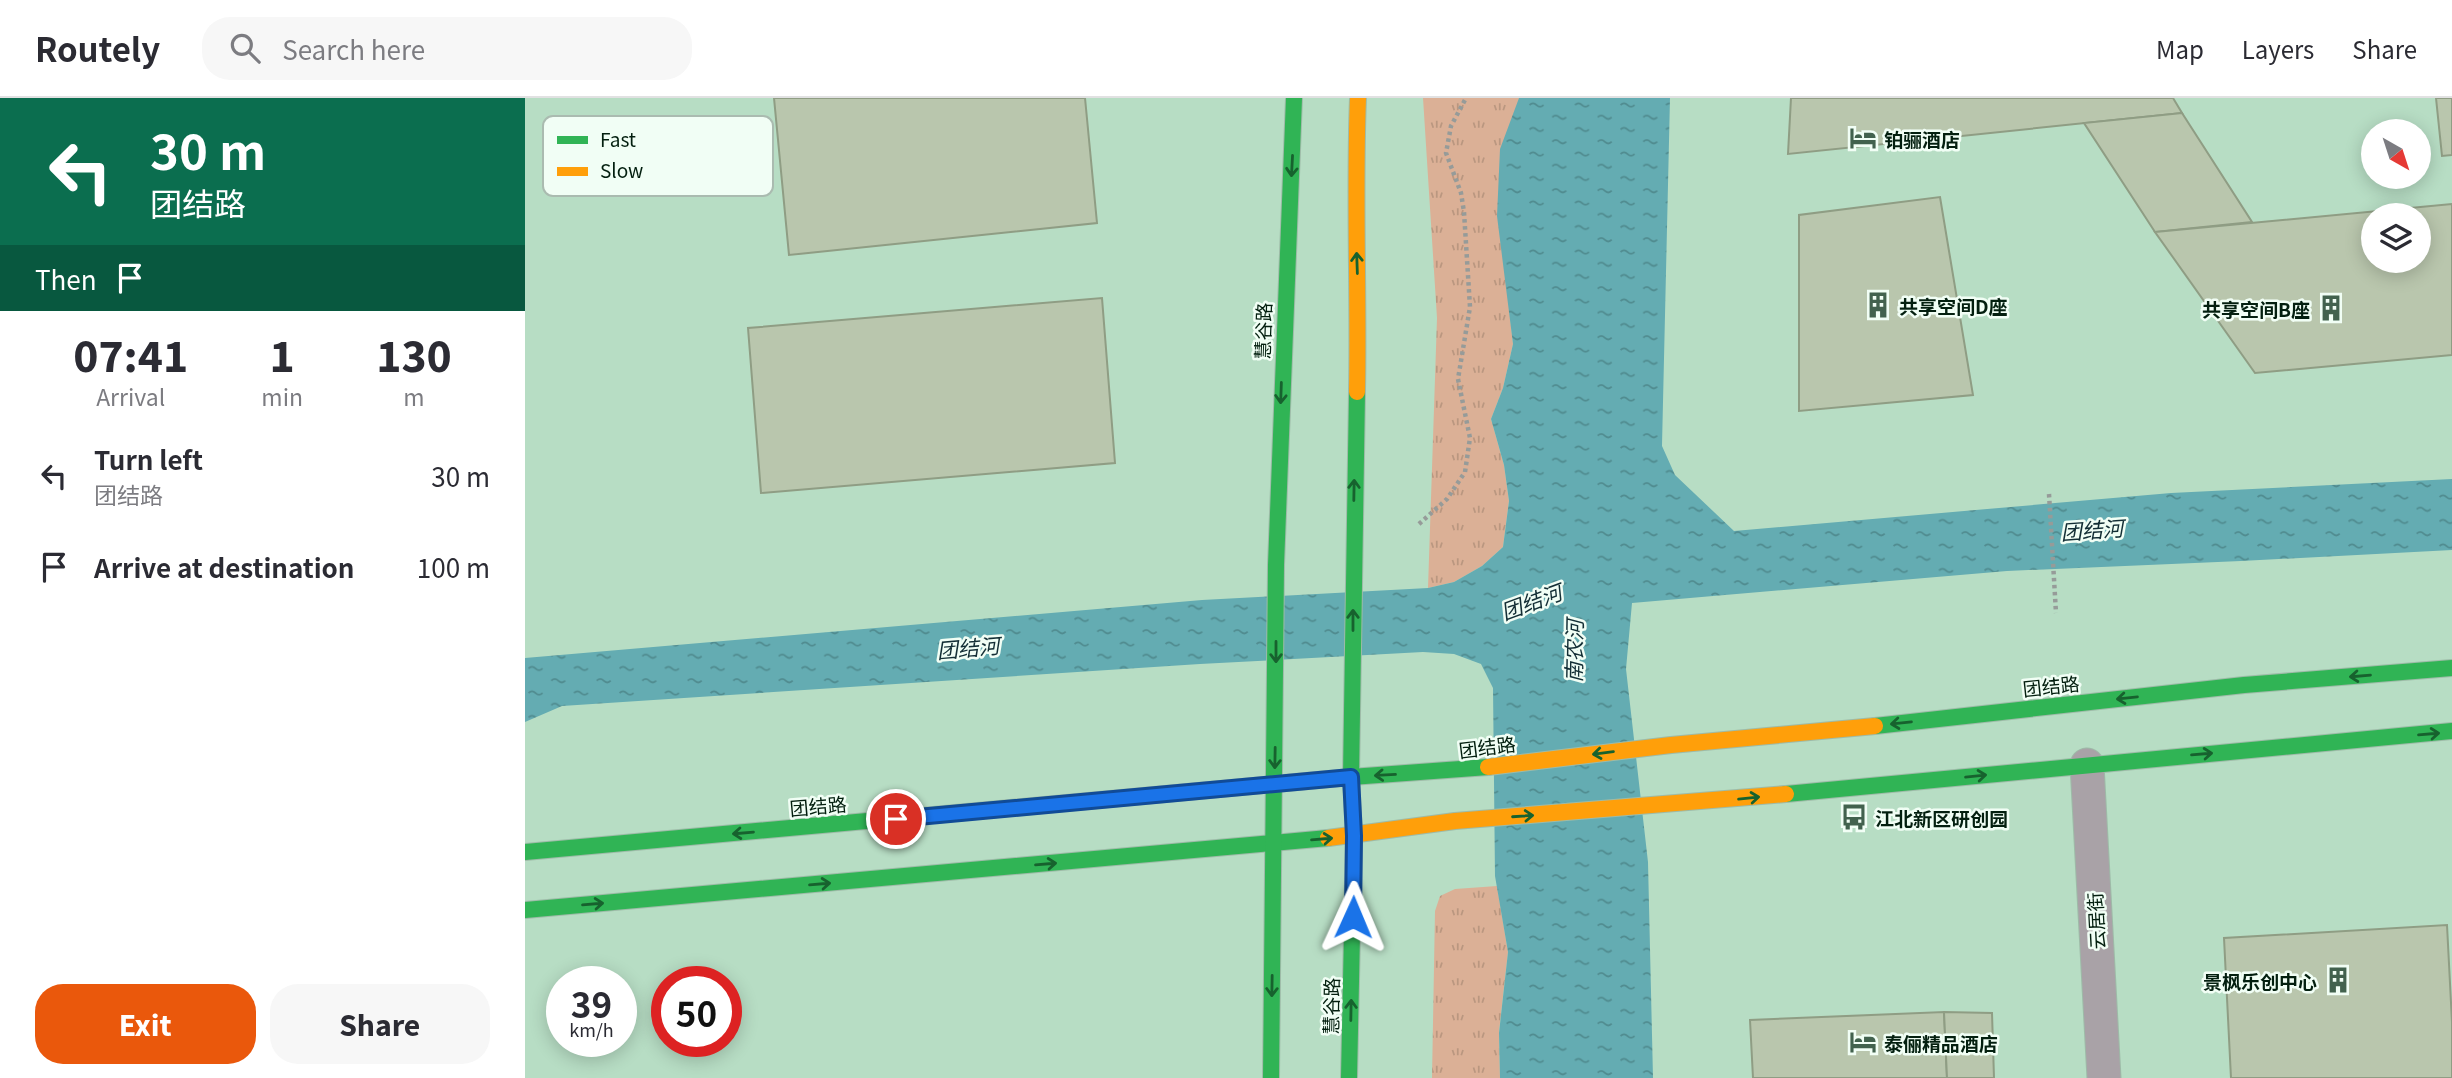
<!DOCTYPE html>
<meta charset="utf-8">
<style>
body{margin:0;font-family:Georgia,"Noto Sans SC",serif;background:#f7f7f7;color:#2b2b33;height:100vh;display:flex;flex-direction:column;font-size:26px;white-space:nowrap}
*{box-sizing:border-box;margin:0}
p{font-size:23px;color:#7c7c81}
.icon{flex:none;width:38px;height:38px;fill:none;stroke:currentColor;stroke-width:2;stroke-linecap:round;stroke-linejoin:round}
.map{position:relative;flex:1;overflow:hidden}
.sheet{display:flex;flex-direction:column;background:#fff;width:525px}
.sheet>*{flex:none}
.hud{background:#0b6e4f;color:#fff;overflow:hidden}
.needle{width:46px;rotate:141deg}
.controls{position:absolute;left:1836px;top:21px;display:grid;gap:14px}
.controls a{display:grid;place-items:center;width:70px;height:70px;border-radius:50%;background:#fff;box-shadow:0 4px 18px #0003;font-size:35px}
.speed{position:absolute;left:21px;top:868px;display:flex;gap:14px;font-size:35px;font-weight:700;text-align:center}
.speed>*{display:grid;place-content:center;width:91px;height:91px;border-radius:50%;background:#fff;box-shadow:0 4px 18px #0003;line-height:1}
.speed small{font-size:18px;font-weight:400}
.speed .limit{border:10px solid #d22;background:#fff;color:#111}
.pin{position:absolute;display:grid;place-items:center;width:60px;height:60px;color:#fff;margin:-30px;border:4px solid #fff;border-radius:50%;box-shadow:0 2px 7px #0007}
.me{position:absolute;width:77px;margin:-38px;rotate:1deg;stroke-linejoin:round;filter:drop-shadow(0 0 5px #0008)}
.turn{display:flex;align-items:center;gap:24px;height:147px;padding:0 35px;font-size:32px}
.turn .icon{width:91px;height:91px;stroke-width:2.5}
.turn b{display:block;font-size:49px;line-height:60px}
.then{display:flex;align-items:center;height:66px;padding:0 35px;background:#0003;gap:14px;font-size:26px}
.eta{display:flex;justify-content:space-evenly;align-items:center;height:119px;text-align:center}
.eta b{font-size:42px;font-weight:800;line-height:49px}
.primary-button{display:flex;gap:14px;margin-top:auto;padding:14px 35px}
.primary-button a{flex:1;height:80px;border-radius:28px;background:#ea580c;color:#fff;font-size:28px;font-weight:800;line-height:80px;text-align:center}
.primary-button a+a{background:#f7f7f7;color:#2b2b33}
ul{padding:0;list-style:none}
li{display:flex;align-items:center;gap:21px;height:91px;padding:0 35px}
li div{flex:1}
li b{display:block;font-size:26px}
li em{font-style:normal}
header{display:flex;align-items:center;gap:42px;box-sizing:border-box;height:98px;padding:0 35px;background:#fff;border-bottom:2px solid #e1e1e2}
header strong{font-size:33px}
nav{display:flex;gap:38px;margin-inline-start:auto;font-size:24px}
.search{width:490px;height:63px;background:#f7f7f7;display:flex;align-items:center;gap:18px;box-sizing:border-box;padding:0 24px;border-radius:28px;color:#7c7c81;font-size:26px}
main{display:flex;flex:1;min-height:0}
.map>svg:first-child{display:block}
</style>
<header>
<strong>Routely</strong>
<div class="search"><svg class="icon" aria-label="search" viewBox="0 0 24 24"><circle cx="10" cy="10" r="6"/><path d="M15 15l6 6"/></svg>Search here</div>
<nav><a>Map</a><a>Layers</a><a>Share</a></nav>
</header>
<main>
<section class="sheet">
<div class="hud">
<div class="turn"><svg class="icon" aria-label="left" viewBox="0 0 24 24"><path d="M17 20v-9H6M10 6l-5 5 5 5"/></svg><div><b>30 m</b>团结路</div></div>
<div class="then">Then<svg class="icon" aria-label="arrive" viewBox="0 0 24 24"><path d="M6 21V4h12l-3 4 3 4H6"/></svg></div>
</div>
<div class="eta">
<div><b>07:41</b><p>Arrival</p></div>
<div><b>1</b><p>min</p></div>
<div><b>130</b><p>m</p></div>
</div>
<ul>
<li><svg class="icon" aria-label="left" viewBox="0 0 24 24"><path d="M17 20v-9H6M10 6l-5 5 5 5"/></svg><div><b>Turn left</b><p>团结路</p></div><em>30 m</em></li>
<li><svg class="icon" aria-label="arrive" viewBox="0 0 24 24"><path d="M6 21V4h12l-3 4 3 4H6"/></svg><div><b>Arrive at destination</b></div><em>100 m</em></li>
</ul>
<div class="primary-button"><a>Exit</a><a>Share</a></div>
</section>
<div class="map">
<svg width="1927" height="980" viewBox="0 0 1927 980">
<defs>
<pattern id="grass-tufts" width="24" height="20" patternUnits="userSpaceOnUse" patternTransform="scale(1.75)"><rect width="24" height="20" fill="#dbb096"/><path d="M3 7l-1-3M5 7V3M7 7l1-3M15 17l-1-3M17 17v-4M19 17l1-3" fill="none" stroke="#ba9780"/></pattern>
<pattern id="water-ripples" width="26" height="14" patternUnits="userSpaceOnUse" patternTransform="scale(1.75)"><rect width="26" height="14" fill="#64acb2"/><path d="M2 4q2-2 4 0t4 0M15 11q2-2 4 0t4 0" fill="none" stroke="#508b8f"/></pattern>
</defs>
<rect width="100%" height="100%" fill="#b7ddc4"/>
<g fill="url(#grass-tufts)">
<path d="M898 0H994L982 191 988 246 978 290 966 321 979 367 984 403 978 449 957 468 929 484 903 490 912 220Z"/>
<path d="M972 788 983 854 974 934 975 980H907L910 813 915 798 930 791Z"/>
</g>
<path fill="url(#water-ripples)" d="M994 0H1145L1137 348 1150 377 1209 433 1646 395 1927 381V452L1716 463 1482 473 1107 505 1101 571 1123 764 1128 980H975L974 935 983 854 970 778 968 590 956 566 929 556 898 554 675 566 37 608 0 624V560L677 502 903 490 929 484 957 468 978 449 984 403 979 367 966 321 978 290 988 246 972 118 975 51Z"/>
<g fill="#b9c6ad" stroke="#8f9d84" stroke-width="2" fill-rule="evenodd">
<path d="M249 0H560L572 125 264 157Z"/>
<path d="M1266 0H1648L1657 15 1263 56Z"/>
<path d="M1911 0H1927V57L1917 58Z"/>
<path d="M1657 15 1727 124 1630 134 1559 25Z"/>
<path d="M1415 99 1448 297 1274 313V117Z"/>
<path d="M1927 106V257L1730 275 1630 134ZM1848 117H1894V163H1848Z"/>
<path d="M577 200 590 365 236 395 223 230Z"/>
<path d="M1922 827 1927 924V980H1706L1699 840Z"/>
<path d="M1419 914 1422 980H1228L1225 922Z"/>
<path d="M1419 914 1467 915 1469 980H1422Z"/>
</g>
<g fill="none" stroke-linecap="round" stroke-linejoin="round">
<g stroke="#9ebba8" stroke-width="35">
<path id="street" d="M1562 667 1579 980"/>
</g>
<g stroke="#9ebba8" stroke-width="18">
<g id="fast">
<path d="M1350 628 1719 587 1927 570"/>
<path d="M1261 696 1927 633"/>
<path d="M0 754 826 679 963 669"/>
<path d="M0 812 803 740"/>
<path d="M746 980 751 467 769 0"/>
<path d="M824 980 829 738 826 679 832 294"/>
</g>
</g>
<g stroke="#9ebba8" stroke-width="18">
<g id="slow">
<path d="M832 294C834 196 829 98 833 0"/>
<path d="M963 669 1146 647 1350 628"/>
<path d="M803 740 930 723 1261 696"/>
</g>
</g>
<g stroke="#969b99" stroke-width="4.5" stroke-dasharray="3.5 3.5" stroke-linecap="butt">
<path d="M1524 396 1531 515"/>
<path d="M894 426 922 401 940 374 945 340 933 281 945 209 939 114 936 95 921 55 926 28 941 0"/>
</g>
<use href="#street" stroke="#a9a2a7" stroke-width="33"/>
<use href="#fast" stroke="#30b455" stroke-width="16"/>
<use href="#slow" stroke="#ff9f0a" stroke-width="16"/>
</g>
<defs><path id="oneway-shaft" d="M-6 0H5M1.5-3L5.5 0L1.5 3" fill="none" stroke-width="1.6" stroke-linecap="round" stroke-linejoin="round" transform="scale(1.75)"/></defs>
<g stroke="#17622e">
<use href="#oneway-shaft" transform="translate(767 68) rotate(93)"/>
<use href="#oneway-shaft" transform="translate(832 165) rotate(-92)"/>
<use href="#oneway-shaft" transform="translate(756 295) rotate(92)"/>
<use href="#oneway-shaft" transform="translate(829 392) rotate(-89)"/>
<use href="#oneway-shaft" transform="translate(828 522) rotate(-90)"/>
<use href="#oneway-shaft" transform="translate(751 554) rotate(90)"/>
<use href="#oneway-shaft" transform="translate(1835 578) rotate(175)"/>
<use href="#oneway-shaft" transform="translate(1602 600) rotate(174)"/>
<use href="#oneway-shaft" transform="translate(1376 625) rotate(174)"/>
<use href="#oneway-shaft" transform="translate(1904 636) rotate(-5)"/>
<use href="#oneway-shaft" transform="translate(1078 655) rotate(173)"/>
<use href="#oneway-shaft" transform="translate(1677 656) rotate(-5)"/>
<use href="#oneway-shaft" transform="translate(750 660) rotate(91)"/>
<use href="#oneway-shaft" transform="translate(860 677) rotate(177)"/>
<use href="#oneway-shaft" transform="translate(1451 678) rotate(-6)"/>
<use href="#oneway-shaft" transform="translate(1224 700) rotate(-6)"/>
<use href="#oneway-shaft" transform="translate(998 718) rotate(-4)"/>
<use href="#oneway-shaft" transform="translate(218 735) rotate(175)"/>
<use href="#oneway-shaft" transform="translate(797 741) rotate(-5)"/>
<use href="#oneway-shaft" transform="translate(521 766) rotate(-5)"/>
<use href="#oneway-shaft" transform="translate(295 786) rotate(-5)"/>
<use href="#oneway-shaft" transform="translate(68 806) rotate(-5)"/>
<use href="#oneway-shaft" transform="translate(747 888) rotate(91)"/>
<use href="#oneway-shaft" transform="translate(826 912) rotate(-89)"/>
</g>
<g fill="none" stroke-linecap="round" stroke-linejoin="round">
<g stroke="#114b97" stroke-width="18">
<path id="route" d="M371 721 826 679 829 738 828 819"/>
</g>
<use href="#route" stroke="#1a73e8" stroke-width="12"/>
</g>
<defs>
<g id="hotel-bare" transform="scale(2.1)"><path d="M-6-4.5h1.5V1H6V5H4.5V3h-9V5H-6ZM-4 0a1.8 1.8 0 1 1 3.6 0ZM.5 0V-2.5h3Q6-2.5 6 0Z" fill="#42624e" stroke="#f1fef5" stroke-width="2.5" paint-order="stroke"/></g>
<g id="building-bare" transform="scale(2.1)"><path d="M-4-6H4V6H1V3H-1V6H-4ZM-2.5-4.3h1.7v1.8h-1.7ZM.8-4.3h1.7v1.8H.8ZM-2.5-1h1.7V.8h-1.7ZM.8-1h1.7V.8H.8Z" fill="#42624e" stroke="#f1fef5" stroke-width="2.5" paint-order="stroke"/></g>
<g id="bus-bare" transform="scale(2.1)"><path d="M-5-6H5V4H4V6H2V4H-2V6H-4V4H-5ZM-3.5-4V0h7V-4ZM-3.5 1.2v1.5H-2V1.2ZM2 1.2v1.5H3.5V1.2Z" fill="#42624e" stroke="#f1fef5" stroke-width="2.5" paint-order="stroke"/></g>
</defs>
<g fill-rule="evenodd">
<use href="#hotel-bare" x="1338" y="40"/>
<use href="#building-bare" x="1353" y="207"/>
<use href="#building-bare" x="1806" y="210"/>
<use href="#bus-bare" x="1329" y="719"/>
<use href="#building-bare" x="1813" y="882"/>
<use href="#hotel-bare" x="1338" y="944"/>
</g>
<g text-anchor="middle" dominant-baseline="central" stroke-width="5" stroke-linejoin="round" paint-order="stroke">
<g font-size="19" font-weight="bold" fill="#031f0f" stroke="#f1fef5" text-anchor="start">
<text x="1359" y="40">铂骊酒店</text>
<text x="1374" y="207">共享空间D座</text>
<text x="1785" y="210" text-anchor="end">共享空间B座</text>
<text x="1350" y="719">江北新区研创园</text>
<text x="1792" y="882" text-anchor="end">景枫乐创中心</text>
<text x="1359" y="944">泰俪精品酒店</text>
</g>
<g font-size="19" fill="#031f0f" stroke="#f1fef5">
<text transform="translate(737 233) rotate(-88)">慧谷路</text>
<text transform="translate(1526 587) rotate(-6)">团结路</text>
<text transform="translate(962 648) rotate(-7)">团结路</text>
<text transform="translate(293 707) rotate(-5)">团结路</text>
<text transform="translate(1570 823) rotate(-93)">云居街</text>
<text transform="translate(805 908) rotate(-89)">慧谷路</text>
</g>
<g font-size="21" font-style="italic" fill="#132e35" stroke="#f1fef5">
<text transform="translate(1567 431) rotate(-4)">团结河</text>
<text transform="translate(1006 503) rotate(-20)">团结河</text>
<text transform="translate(443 549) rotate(-5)">团结河</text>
<text transform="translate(1048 553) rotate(-89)">南农河</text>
</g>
</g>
<rect x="18" y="18" width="230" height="80" rx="10" fill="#f1fef5" stroke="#aabbb0" stroke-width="2"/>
<rect x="32" y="38" width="31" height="8" fill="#30b455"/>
<rect x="32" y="69" width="31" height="9" fill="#ff9f0a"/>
<g font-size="19" fill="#031f0f">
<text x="75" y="49">Fast</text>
<text x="75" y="80">Slow</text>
</g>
</svg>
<div class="controls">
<a><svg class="needle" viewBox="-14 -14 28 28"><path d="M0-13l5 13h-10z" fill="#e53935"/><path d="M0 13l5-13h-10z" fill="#7c7c81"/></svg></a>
<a><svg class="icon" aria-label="layers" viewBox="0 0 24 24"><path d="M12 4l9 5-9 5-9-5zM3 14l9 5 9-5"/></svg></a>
</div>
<div class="speed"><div>39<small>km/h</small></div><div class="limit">50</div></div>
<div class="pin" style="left:371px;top:721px;background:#d93025"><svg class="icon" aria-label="arrive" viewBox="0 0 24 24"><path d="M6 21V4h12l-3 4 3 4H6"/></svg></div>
<svg class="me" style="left:828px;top:819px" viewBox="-20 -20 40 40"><path d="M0-17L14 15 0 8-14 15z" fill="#1a73e8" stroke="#fff" stroke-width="4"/></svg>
</div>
</main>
